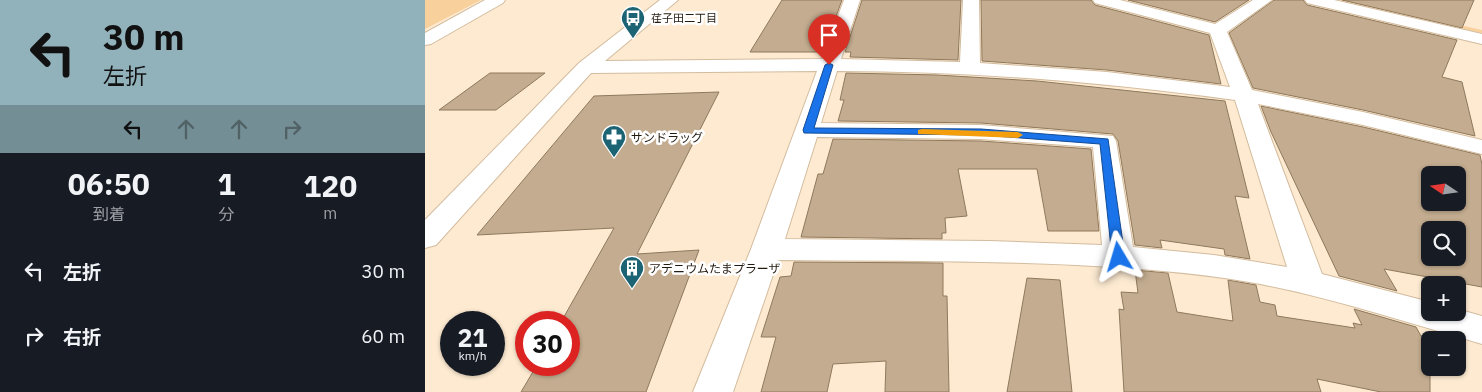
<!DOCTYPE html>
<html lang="ja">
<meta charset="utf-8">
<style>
body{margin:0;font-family:"IBM Plex Sans","Noto Sans JP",sans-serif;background:#20242c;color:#f1f3f6;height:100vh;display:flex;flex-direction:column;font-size:19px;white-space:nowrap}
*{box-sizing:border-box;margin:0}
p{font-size:16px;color:#9ea1a6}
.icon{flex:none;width:28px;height:28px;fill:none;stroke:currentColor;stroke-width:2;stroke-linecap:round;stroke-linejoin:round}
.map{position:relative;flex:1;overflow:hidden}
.drawer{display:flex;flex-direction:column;background:#171b24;width:425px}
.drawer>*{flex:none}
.banner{background:#91b2bb;color:#111;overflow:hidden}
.needle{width:32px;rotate:283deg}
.tools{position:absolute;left:996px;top:166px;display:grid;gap:10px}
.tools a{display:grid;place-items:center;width:45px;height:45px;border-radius:8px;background:#171b24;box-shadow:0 1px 4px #0004;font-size:25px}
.speed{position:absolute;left:15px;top:311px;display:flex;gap:10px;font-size:25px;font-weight:700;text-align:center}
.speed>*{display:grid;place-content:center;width:65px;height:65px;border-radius:50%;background:#171b24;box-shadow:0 1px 4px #0004;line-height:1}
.speed small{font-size:12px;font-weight:400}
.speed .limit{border:8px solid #d22;background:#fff;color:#111}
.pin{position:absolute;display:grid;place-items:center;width:42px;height:42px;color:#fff;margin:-51px -21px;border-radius:50% 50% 50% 0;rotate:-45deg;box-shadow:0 0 5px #0007}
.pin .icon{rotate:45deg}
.me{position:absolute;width:55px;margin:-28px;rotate:353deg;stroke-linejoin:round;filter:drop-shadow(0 0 4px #0008)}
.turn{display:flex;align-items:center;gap:18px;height:105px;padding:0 20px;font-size:22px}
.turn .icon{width:65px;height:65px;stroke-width:2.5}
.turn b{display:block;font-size:35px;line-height:42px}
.lanes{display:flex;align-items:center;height:48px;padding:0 20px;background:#0003;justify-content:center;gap:25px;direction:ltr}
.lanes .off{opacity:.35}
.eta{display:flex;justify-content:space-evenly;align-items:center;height:85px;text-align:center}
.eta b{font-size:30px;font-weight:700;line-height:35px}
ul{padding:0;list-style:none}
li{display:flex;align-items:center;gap:15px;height:65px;padding:0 20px}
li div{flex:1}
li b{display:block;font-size:19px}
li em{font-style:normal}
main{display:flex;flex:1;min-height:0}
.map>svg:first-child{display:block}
</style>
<main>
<section class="drawer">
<div class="banner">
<div class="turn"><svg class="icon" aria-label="left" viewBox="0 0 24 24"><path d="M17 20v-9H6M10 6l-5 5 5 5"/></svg><div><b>30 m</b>左折</div></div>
<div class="lanes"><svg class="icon" aria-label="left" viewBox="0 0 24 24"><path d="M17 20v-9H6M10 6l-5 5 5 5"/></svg><svg class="icon off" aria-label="ahead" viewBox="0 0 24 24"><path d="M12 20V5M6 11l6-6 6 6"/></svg><svg class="icon off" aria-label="ahead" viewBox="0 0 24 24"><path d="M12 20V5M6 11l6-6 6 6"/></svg><svg class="icon off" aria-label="right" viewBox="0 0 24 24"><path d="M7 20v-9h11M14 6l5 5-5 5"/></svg></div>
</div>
<div class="eta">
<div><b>06:50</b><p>到着</p></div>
<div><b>1</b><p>分</p></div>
<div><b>120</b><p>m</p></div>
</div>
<ul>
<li><svg class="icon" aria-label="left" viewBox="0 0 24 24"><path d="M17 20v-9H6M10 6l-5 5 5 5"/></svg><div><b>左折</b></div><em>30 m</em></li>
<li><svg class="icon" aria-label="right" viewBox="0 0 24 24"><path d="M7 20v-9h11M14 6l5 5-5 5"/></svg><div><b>右折</b></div><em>60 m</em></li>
</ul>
</section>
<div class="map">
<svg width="1057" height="392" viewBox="0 0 1057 392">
<rect width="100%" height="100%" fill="#fdead1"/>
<g fill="#f8d09c">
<path d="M0 0H56L0 29Z"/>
<path d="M913 0H921L1057 30V33Z"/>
</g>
<g fill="#c3ac8f" stroke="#8f795d" fill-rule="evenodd">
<path d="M357 0H417L398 52H325Z"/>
<path d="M437 0H536L533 60 425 57 426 52H420Z"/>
<path d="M556 0H666L670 5 784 35 796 84 682 70 557 61Z"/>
<path d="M703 0H824L790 22Z"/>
<path d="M849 0H878L882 5 1032 40 1017 77 1037 82 1050 136 938 110 828 88 804 33Z"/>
<path d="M917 0H1049L1037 28Z"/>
<path d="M65 73H120L71 110H14Z"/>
<path d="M421 73 512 75 612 81 800 101 824 198 810 196 825 259 800 255 799 249 735 240 737 248 710 245 693 141 688 134 556 123 413 121 419 100H415Z"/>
<path d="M294 92 212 254 274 250 221 392H96L112 365H144V322H136L189 228 52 235 169 96Z"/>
<path d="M836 106 938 127 1055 155 1057 165V287L959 269 972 291 914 276 846 132ZM1005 175H1032V202H1005ZM1005 230H1032V258H1005Z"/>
<path d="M408 139 556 141 666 149 674 231H623L612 169H533L542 216 520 218 521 233H517V239L376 237 393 174H398Z"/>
<path d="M369 262 518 263V296H522L524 392H460L461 361 408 364 402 392H336L351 337H336L355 277 366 276Z"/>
<path d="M710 270 743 273 752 312 808 321 803 280 831 285 835 302 850 305 852 316 930 328 928 323 937 325 929 309 991 327 996 336 1005 337V392H956L892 379 896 392H699L694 309 699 310 696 292 713 293Z"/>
<path d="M602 278 635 280 647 392H582Z"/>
</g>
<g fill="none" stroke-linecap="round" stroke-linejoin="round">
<g stroke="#d3bc9e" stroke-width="2">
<g id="minor">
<path d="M60 0H80L78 3 6 44 0 45V33Z"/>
<path d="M235 0H253L180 61 397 59 419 0H435L416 59 535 62 538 0H554L555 63 682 72 805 87 785 33 670 3 668 0H695L790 24 828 0H847L802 32 827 90 938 112 1057 140V154L938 125 833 104 897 274 1005 302V312H1032V309L1057 316V344C980 322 903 296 824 282 767 272 708 268 651 265 552 260 452 261 353 260L308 392H268L326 249 392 71 166 73 11 245 0 248V220L154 63ZM412 71C546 71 678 82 810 100L862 267 789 255 708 247 691 141 688 136 556 125 396 123ZM392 137 556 139 668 147 677 245 565 241 360 239Z"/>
<path d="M880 0H909L1057 34V44L882 3Z"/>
</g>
</g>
<use href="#minor" fill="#fff" fill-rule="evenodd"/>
</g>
<path fill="#1a73e8" stroke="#114b97" d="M404 63 408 65 389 128 556 129 683 139 700 257 698 260H689L687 257 675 144 556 135 379 133 378 130 400 65Z"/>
<path fill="#f59e0b" d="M497 129 593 132 598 135 593 138 493 134V130Z"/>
<defs>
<g id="bus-pin" transform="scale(1.25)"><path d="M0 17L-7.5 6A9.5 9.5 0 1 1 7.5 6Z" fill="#1c6373" stroke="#fff"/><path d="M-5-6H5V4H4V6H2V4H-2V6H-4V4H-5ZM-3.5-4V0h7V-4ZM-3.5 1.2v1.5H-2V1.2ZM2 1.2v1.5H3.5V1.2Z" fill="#fff"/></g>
<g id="pharmacy-pin" transform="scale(1.25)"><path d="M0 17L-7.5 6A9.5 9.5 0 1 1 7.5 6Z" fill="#1c6373" stroke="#fff"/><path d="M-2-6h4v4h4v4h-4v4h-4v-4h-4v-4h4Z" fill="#fff"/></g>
<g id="building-pin" transform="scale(1.25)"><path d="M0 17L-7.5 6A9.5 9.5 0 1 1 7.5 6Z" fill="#1c6373" stroke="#fff"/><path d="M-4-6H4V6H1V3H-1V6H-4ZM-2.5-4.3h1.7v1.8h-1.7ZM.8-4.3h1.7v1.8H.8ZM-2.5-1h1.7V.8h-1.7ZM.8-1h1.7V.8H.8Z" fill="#fff"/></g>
</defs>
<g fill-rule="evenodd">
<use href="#bus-pin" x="208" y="18"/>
<use href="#pharmacy-pin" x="189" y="137"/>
<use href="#building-pin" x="207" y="268"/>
</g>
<g text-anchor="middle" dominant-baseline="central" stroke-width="5" stroke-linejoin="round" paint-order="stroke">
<g font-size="11" fill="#241b10" stroke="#fff" text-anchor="start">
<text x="226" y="18">荏子田二丁目</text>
</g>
<g font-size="12" fill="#241b10" stroke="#fff" text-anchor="start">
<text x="206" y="137">サンドラッグ</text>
<text x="224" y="268">アデニウムたまプラーザ</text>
</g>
</g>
</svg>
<div class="tools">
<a><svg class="needle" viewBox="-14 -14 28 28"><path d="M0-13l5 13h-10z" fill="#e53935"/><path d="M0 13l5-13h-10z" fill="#9ea1a6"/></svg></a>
<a><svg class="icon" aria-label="search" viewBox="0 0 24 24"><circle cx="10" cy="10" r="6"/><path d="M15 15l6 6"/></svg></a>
<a>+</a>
<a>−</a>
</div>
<div class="speed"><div>21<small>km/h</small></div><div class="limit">30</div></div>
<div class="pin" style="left:404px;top:65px;background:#d93025"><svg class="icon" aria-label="arrive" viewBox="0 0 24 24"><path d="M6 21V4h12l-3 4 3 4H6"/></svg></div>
<svg class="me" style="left:694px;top:257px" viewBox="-20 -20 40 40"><path d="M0-17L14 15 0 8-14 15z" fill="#1a73e8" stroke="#fff" stroke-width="4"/></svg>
</div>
</main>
